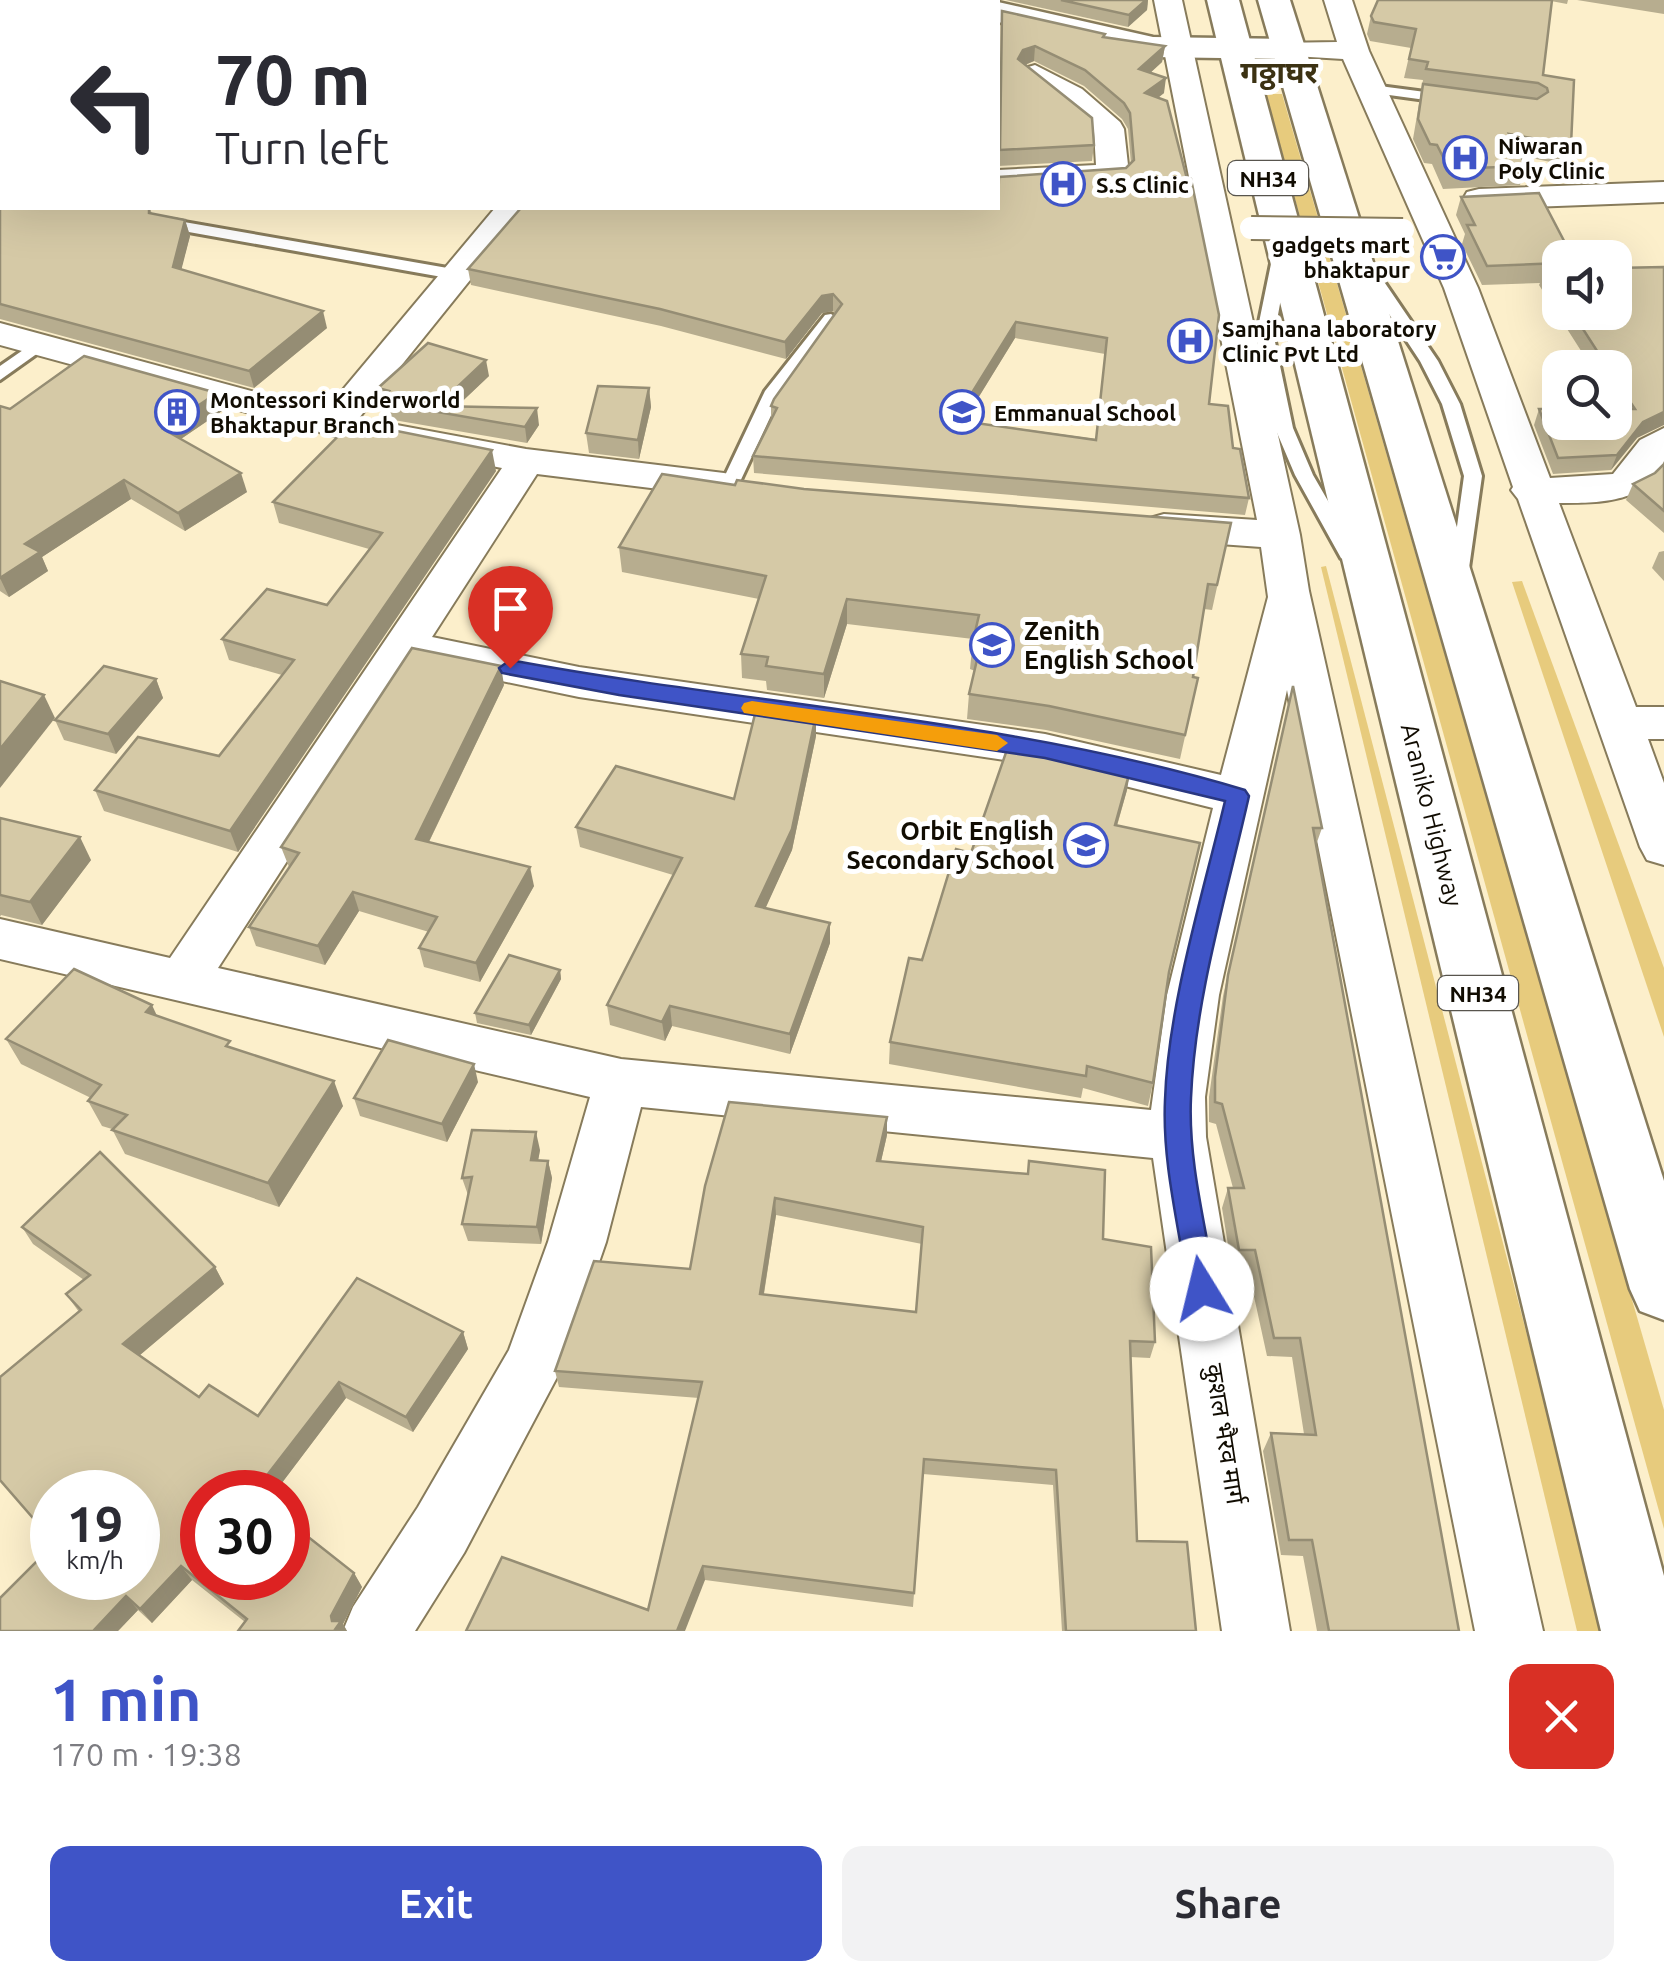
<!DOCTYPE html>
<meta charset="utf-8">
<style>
body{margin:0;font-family:Ubuntu,"Noto Sans Devanagari",sans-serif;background:#f2f2f3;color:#2b2b33;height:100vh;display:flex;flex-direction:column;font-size:38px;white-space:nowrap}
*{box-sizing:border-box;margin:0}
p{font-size:32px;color:#7c7c81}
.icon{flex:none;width:55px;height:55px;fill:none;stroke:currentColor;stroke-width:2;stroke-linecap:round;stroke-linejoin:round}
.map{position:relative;height:1631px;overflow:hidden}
.details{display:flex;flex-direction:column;background:#fff;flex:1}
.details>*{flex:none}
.hud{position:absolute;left:0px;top:0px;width:1000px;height:210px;box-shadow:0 10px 40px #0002;background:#fff;color:#2b2b33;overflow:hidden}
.tools{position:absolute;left:1542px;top:240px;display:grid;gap:20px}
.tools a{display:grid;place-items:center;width:90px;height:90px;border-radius:20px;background:#fff;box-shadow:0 10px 40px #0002;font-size:50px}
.speed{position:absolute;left:30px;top:1470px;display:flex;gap:20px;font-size:50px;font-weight:700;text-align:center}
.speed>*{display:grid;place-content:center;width:130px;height:130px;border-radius:50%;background:#fff;box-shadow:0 10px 40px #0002;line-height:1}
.speed small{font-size:25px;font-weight:400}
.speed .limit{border:15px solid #d22;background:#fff;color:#111}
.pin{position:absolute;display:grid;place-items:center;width:85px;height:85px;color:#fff;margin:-102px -42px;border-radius:50% 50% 50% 0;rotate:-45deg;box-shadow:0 0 10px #0007}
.pin .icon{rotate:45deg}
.me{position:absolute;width:110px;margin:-55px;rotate:351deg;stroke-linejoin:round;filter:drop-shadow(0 0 8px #0008)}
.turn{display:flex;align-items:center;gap:35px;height:210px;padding:0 50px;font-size:45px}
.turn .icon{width:130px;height:130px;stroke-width:2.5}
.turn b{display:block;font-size:70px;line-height:85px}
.round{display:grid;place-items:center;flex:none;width:105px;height:105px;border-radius:20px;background:#f2f2f3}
.summary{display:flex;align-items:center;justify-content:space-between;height:170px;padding:0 50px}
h1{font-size:60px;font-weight:600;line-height:75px;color:#3f54c7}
.action{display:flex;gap:20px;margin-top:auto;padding:20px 50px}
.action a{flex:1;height:115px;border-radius:20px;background:#3f54c7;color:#fff;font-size:40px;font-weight:600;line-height:115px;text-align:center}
.action a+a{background:#f2f2f3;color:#2b2b33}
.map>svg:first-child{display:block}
</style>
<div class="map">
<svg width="1664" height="1631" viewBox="0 0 1664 1631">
<rect width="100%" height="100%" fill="#fcefcb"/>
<g fill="#e7cb7d">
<path d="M1266 94H1282L1664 1410V1529Z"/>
<path d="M1326 566 1567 1488 1602 1631H1577L1321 567Z"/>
<path d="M1522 581 1664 968V1037L1512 582Z"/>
</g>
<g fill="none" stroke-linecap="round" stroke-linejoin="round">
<g stroke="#877b5b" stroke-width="6">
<g id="service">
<path d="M1372 85 1448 95 1455 99 1448 103 1367 92 1365 89Z"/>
<path d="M161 218 459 270 467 275 459 280 155 226V220Z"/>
<path d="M1281 249 1289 254 1274 337 1293 428 1313 475 1361 558 1351 564 1341 558 1295 475 1275 428 1256 337 1273 254Z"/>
<path d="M1366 262 1372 264 1438 361 1460 404 1482 476 1467 582H1453L1450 577 1464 476 1442 404 1420 361 1358 267Z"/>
<path d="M831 314 839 319 782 392 738 486 729 492 722 490 720 486 765 391 825 315Z"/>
<path d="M39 339 45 340V348L0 380V366Z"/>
</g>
</g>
<g stroke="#877b5b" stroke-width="4">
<g id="minor">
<path d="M1154 0H1182L1300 535 1309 591 1543 1631H1475L1287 690 1219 995 1205 1097 1206 1137 1290 1631H1222L1153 1158 641 1107 606 1242 564 1364 464 1553 415 1631H343L353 1607 418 1507 509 1350 548 1242 590 1097 0 959V919L170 958 502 468 334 436 0 345V323L325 411 495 208H528L359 418 526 449 724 473 738 476 744 485 738 494 724 497 537 474 432 637 579 667 1045 734 1221 775 1268 597 1261 547 1164 540 1150 536 1144 527 1150 518 1164 514 1257 520ZM415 663 579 697 1045 766 1213 808 1167 995 1151 1110 621 1059 218 968Z"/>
<path d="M1324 0H1352L1369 51 1478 288 1550 478 1613 474 1640 440 1664 428C1664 438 1664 452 1664 461 1650 504 1595 503 1559 503L1636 707H1664V739H1648L1664 783V865L1647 860 1640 847 1518 499 1511 490 1513 487 1444 288 1343 59 1277 55 1272 49 1277 43 1337 42Z"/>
<path d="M1035 65 1082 89 1120 122 1124 129 1129 174 1124 181 998 190V170L1096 165 1094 132 1060 101 1020 74 1025 68Z"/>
<path d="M1664 182V202L1479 209 1467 206 1463 199 1467 192 1479 189Z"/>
</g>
</g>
<g stroke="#877b5b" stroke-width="5">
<g id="secondary">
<path d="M933 0H974L975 2H935Z"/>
<path d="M998 2 1153 37 1287 39 1299 42 1304 49 1299 56 1287 59 1153 57 998 22Z"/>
</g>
</g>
<g stroke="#877b5b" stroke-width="5">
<g id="trunk">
<path d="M1207 0H1239L1664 1576V1631H1601Z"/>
<path d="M1258 0H1290L1664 1181V1320L1640 1311 1630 1289Z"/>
</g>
</g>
<use href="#service" fill="#fff" fill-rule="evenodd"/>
<use href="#minor" fill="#fff" fill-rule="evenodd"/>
<use href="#secondary" fill="#fff" fill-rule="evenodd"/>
<use href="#trunk" fill="#fff" fill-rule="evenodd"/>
<g stroke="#877b5b" stroke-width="26" stroke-linecap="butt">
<path id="pedestrian-bridge" d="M1251 228 1403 230"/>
</g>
<use href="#pedestrian-bridge" stroke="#fff" stroke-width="22"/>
</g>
<g fill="#b7ad8f" fill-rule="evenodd">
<path d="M0 0H808L807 2H2V77H0Z"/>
<path d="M1006 0H1148L1147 10 1128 27Z"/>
<path d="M1378 0H1568L1567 4 1551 1 1543 75 1571 145 1565 165 1521 156 1526 166 1520 185 1443 189 1432 164 1424 163 1413 139 1423 80 1404 78 1411 48 1370 41 1367 34 1371 16Z"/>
<path d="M1577 0H1664V14Z"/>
<path d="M1002 11 1105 37 1165 46 1162 62 1150 73 1164 93 1158 98 1209 404 1233 448 1249 498 1245 515 754 473 753 456 771 419V406L835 314 833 311 822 313 786 359 661 326 471 285 468 269 998 208 1126 168 1131 164 1128 129 1122 119 1084 86 1034 61 1025 65 1094 145 1092 161 998 166ZM1015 338 1105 354 1096 439 964 421Z"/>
<path d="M0 138 2 208H150L152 214 185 220 190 236 181 269 327 328 254 388 0 319Z"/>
<path d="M1461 197 1560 258V312H1615L1664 267 1637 438 1611 470 1553 474 1534 425 1539 409H1619L1615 404V368H1592L1539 285 1540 283 1482 285 1462 244 1465 234 1456 215Z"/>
<path d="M489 376 457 406 539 425 527 443 382 418 378 388Z"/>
<path d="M649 388 651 407 639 459 589 453 586 433Z"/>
<path d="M0 406 10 409 222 411 181 439 247 492 185 531 131 499 42 557 48 571 9 597 0 591Z"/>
<path d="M1664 464V533L1626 500 1633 484 1655 473Z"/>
<path d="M496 471 238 852 104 811 95 790 219 756 282 675 229 660 222 639 327 605 369 549 279 523 273 502Z"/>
<path d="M735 485 1231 523 1212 610 1204 609 1193 677 1198 678 1180 759 1046 730 967 719 969 694 975 671 970 669 973 639 847 624 824 698 767 690 766 681 742 678 741 654 759 599 622 572 619 547Z"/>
<path d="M1664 551V581L1652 568 1659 552Z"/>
<path d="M156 679 163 698 116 754 64 740 55 720Z"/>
<path d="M504 685 429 842 534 886 480 982 424 967 419 948 429 932 359 911 325 965 256 946 249 927 289 867 281 847Z"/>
<path d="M1293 686 1322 828 1316 845 1459 1631H1317L1303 1556 1281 1555 1263 1451 1271 1433 1304 1434 1292 1357 1267 1356 1248 1269H1232L1222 1208 1228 1188H1233L1216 1124 1209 1122V1097L1223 996Z"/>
<path d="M816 736 792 850 765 908 830 923V943L790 1054 672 1026 665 1041 610 1025 607 1005 673 875 580 847 576 827 734 799Z"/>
<path d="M1127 790 1117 826 1168 974 1153 1083 1148 1106 1083 1088 1081 1098 889 1064 890 1042 922 960 971 853Z"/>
<path d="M0 818 91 860 42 925 1 915 0 917Z"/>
<path d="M560 970 561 979 531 1035 477 1023 475 1013Z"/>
<path d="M157 1016 233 1048 343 1106 279 1207 125 1154 112 1129 102 1126 88 1101 91 1098 21 1064 6 1039Z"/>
<path d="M478 1082 447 1142 360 1116 354 1098Z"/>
<path d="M887 1135 881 1161 1027 1174 1029 1161 1103 1239 1155 1342 1150 1358 1130 1357 1137 1541 1196 1631H1062L1053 1485 923 1474 913 1607 705 1580 648 1610 699 1398 559 1387 555 1371 690 1269 705 1186ZM776 1215 922 1244 916 1312 764 1294Z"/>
<path d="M540 1150 538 1160 548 1161 552 1178 541 1244 468 1241 462 1224 468 1195 462 1178Z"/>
<path d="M22 1227 215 1267 224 1284 140 1355 199 1397 258 1416 463 1332 468 1349 413 1432 346 1398 275 1492H202L354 1573 362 1587 343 1624 347 1631H238L245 1622 192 1580 152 1623 138 1610 118 1631 138 1578 79 1312 66 1294 84 1280 33 1244Z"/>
</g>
<g fill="#958d74">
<path d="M1146 0H1148L1147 10 1128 27 1129 15Z"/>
<path d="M1035 46 1034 61 1022 66 1018 59 1023 50Z"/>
<path d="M1165 46 1162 62 1137 85 1139 69Z"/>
<path d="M1166 78 1164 93 1143 109 1145 93Z"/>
<path d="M185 220 190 236 178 283 173 267Z"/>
<path d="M833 294V311L822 313 786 359 785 342 822 296Z"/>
<path d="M323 311 327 328 254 388 249 371Z"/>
<path d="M1016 322 1015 338 954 437 955 420Z"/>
<path d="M486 360 489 376 449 414 437 406Z"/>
<path d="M649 388 651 407 639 459 638 440Z"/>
<path d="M217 393 222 411 169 447 163 429Z"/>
<path d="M537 408 539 425 527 443 525 427Z"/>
<path d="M1664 412V425L1637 438 1611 470 1617 455 1643 422Z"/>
<path d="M492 450 496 471 238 852 230 831Z"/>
<path d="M241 473 247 492 185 531 178 513Z"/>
<path d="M124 480 131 499 42 557 48 571 9 597 0 578 25 544Z"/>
<path d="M847 599V624L824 698V674Z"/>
<path d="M501 666 504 685 421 858 416 839Z"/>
<path d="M156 679 163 698 116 754 108 734Z"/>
<path d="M44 695 55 718 0 788V749Z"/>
<path d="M816 715V736L792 850 757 927 756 906Z"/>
<path d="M1131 767 1127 790 1110 849 1115 825Z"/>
<path d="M80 837 91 860 42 925 30 902Z"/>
<path d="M530 867 534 886 480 982 476 963Z"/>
<path d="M353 892 359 911 325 965 318 946Z"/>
<path d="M830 923V943L790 1054V1034Z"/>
<path d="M560 970 561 979 531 1035 529 1025Z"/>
<path d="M152 1005 164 1031 146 1012Z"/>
<path d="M670 1006 672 1026 665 1041 662 1022Z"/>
<path d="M474 1064 478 1082 447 1142 442 1124Z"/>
<path d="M334 1081 343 1106 279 1207 268 1183Z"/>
<path d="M887 1117V1135L877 1179V1161Z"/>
<path d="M536 1132 540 1150 535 1178 531 1160Z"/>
<path d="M548 1161 552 1178 541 1244 537 1227Z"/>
<path d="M775 1198 776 1215 761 1311 760 1294Z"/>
<path d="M215 1267 224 1284 134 1360 123 1344Z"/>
<path d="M463 1332 468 1349 413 1432 406 1417Z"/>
<path d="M339 1382 346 1398 275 1492H254Z"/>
<path d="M181 1566 192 1580 152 1623 140 1609Z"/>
<path d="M703 1566 705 1580 685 1631H677Z"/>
<path d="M354 1573 362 1587 343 1624 347 1631H334L331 1616Z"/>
<path d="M126 1596 138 1610 118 1631H93Z"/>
</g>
<g fill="#d5c9a6" stroke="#958d74" stroke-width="2.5" fill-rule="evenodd">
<path d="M0 0H802L801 2H2V61H0Z"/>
<path d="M1061 0H1146L1129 15Z"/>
<path d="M1378 0H1552L1543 75 1574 80 1571 145 1509 134 1526 166 1449 169 1437 145 1430 144 1418 119 1423 84 1537 99 1548 92 1547 88 1538 83 1426 69 1428 62 1409 59 1416 29 1374 22 1371 16Z"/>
<path d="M1002 11 1105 34 1103 37 1165 46 1139 69 1166 78 1145 93 1167 101 1187 179H1191L1219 315 1209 404 1228 406 1233 448 1240 449 1249 498 753 456 777 408 771 406 774 399 842 304 833 294 822 296 785 342 660 309 468 269 521 208H998L999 177 1126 168 1134 160 1130 113 1124 103 1085 70 1035 46 1023 50 1018 59 1092 118 1094 145 1000 150ZM1016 322 1107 338 1096 440 955 420Z"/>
<path d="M2 136V208H149V213L185 220 173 267 323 311 249 371 0 304V138Z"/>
<path d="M1539 193 1573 258H1560V263L1487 266 1467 225H1475L1461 197Z"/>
<path d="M1664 267V412L1643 422 1617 455 1558 458 1539 409H1560V422H1615V409H1635L1615 379V368H1608L1572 312H1615V268Z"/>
<path d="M1544 270H1560V295Z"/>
<path d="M428 343 486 360 437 406 537 408 525 427 379 402 389 391 378 388Z"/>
<path d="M84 356 217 393 163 429 241 473 178 513 124 480 25 544 40 552 0 578V406L10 409Z"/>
<path d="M598 386 649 388 638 440 586 433Z"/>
<path d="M352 422 492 450 230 831 95 790 138 737 219 756 294 660 222 639 267 589 327 605 382 533 273 502Z"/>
<path d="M1664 464V511L1633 484 1655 473Z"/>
<path d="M662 474 735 485 737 480 804 489 1231 523 1217 585 1208 584 1193 677 1198 678 1185 735 1049 706 969 694 980 647 972 645 979 615 847 599 824 674 766 666 768 657 741 654 766 576 619 547Z"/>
<path d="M412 648 501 666 416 839 530 867 476 963 419 948 437 917 353 892 318 946 249 927 299 853 281 847Z"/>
<path d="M104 666 156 679 108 734 55 720Z"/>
<path d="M0 681 44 695 0 749Z"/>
<path d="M1293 686 1322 828H1313L1459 1631H1329L1312 1540H1289L1271 1433 1316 1435 1300 1338H1274L1255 1250H1239L1228 1188H1244L1222 1104 1215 1102V1077L1228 975Z"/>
<path d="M757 706 816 715 792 829 756 906 830 923 790 1034 670 1006 662 1022 607 1005 682 858 576 827 616 766 734 799Z"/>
<path d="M1010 741 1131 767 1115 825 1200 843 1169 972 1153 1083 1087 1066 1086 1076 890 1042 909 958 922 960 956 849 971 853Z"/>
<path d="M0 818 80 837 30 902 0 895Z"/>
<path d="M509 955 560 970 529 1025 475 1013Z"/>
<path d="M74 969 152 1005 146 1012 230 1041 226 1046 334 1081 268 1183 112 1130 127 1115 88 1101 101 1085 6 1039Z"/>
<path d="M388 1040 474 1064 442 1124 354 1098Z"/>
<path d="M729 1102 887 1117 877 1161 1028 1174 1029 1161 1105 1170 1103 1239 1151 1247 1155 1342 1130 1341 1137 1541 1187 1542 1196 1631H1066L1056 1470 924 1459 914 1593 703 1566 677 1631H466L502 1557 648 1610 702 1382 555 1371 594 1261 690 1269 705 1186ZM775 1198 923 1227 916 1312 760 1294Z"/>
<path d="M472 1130 536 1132 531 1160 548 1161 537 1227 462 1224 472 1177 462 1178Z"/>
<path d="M100 1152 215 1267 123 1344 199 1397 209 1385 258 1416 357 1278 463 1332 406 1417 339 1382 254 1492H202V1578H288V1521L354 1573 331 1616 332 1621H341L334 1631H238L247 1619 181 1566 140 1609 126 1596 93 1631H0V1598L52 1546V1578H138V1492H52V1540L0 1480V1377L81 1310 66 1294 90 1275 22 1227Z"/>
</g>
<path fill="#3f54c7" stroke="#293781" stroke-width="2.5" d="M510 660C751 705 1012 719 1245 790L1249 796C1227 894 1195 997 1191 1098 1188 1161 1206 1227 1216 1289L1212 1298 1202 1302 1192 1298 1188 1289C1179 1227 1162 1163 1165 1100 1168 1005 1203 894 1225 801L1045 758 619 695 502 673 499 668Z"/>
<path fill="#f59e0b" d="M752 701 997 735 1008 743 997 751 744 713 741 708 744 703Z"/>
<defs>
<g id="hospital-ring" transform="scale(2.25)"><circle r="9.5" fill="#fff" stroke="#3f54c7" stroke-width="1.5"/><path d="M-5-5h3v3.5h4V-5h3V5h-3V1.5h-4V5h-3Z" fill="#3f54c7"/></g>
<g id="supermarket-ring" transform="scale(2.25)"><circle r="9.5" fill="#fff" stroke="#3f54c7" stroke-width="1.5"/><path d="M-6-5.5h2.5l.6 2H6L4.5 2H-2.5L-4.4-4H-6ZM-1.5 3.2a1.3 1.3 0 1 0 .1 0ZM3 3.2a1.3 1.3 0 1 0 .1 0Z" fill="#3f54c7"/></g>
<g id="building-ring" transform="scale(2.25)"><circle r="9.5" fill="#fff" stroke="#3f54c7" stroke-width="1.5"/><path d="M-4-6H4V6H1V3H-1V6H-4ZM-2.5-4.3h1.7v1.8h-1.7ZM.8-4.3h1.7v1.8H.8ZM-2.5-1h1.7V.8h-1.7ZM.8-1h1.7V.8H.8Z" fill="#3f54c7"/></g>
<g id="school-ring" transform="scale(2.25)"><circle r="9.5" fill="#fff" stroke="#3f54c7" stroke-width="1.5"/><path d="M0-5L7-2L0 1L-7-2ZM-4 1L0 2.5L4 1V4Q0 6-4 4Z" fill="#3f54c7"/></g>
</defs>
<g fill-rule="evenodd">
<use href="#hospital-ring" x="1465" y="158"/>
<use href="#hospital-ring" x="1063" y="184"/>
<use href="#supermarket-ring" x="1443" y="257"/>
<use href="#hospital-ring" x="1190" y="341"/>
<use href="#building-ring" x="177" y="412"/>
<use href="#school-ring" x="962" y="412"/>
<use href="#school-ring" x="992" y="645"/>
<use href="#school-ring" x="1086" y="845"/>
</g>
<g text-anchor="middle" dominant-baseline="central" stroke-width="10" stroke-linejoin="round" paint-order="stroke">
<g font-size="22" font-weight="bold" fill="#110c02" stroke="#fff" text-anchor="start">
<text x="1498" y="145">Niwaran<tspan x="1498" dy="25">Poly Clinic</tspan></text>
<text x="1096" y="184">S.S Clinic</text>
<text x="1410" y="244" text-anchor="end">gadgets mart<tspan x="1410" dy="25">bhaktapur</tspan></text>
<text x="1222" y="328">Samjhana laboratory<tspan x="1222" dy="25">Clinic Pvt Ltd</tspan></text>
<text x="210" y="399">Montessori Kinderworld<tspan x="210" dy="25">Bhaktapur Branch</tspan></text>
<text x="994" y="412">Emmanual School</text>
</g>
<g fill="#fff" stroke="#58554e" stroke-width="2.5">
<rect x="1228" y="161" width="80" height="34" rx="8"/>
<rect x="1438" y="976" width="80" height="34" rx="8"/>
</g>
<g font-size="22" font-weight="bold" fill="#110c02">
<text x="1268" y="178">NH34</text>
<text x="1478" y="993">NH34</text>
</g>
<g font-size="25" font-weight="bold" fill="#110c02" stroke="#fff" text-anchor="start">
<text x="1024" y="631">Zenith<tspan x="1024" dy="29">English School</tspan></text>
<text x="1054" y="831" text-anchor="end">Orbit English<tspan x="1054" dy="29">Secondary School</tspan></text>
</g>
<g font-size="25" fill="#110c02" stroke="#fff">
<text transform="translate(1432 815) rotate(76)">Araniko Highway</text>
<text transform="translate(1225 1434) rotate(81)">कुशल‌ भैरव मार्ग</text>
</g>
<g font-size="30" font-weight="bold" fill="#3c3213" stroke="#fff">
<text x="1279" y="72">गठ्ठाघर</text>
</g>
</g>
</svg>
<div class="tools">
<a><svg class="icon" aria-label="sound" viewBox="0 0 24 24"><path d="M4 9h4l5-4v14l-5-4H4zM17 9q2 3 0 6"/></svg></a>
<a><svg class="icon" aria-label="search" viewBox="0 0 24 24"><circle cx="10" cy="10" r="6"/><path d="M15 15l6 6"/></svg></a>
</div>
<div class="speed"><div>19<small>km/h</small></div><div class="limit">30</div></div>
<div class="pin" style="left:510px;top:668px;background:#d93025"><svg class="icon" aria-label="arrive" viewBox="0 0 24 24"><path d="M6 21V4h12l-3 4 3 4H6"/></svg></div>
<svg class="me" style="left:1202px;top:1289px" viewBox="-20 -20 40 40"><circle r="19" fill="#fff"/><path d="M0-13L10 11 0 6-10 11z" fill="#3f54c7"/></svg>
<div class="hud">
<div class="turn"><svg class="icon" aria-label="left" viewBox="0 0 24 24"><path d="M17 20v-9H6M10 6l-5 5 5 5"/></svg><div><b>70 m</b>Turn left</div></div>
</div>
</div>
<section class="details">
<div class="summary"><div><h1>1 min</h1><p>170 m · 19:38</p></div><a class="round" style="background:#d93025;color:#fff"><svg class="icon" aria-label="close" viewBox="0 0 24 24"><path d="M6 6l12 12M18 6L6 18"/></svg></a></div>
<div class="action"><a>Exit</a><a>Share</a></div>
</section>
